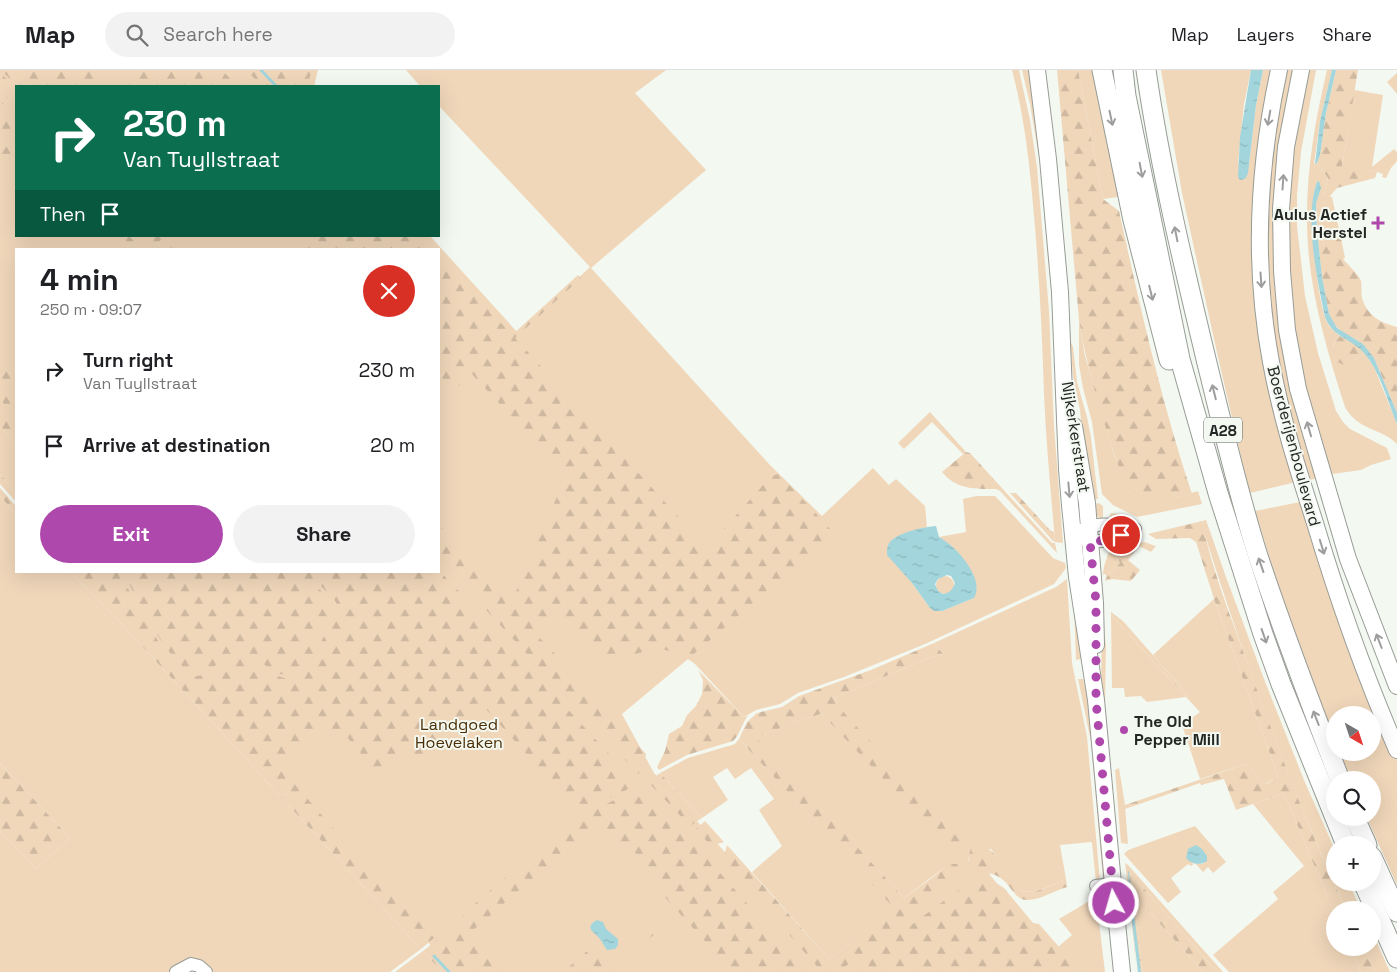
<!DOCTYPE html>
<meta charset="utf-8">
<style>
body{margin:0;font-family:"Space Grotesk",sans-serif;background:#f2f2f2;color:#202124;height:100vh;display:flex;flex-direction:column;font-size:19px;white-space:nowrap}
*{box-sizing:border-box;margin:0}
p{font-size:16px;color:#757577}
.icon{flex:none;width:28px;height:28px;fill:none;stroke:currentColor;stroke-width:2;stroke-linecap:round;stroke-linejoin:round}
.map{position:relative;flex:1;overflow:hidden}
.drawer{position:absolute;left:15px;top:178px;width:425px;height:325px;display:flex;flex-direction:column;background:#fff;border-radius:0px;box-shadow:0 5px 20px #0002}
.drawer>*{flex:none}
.hud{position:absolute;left:15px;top:15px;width:425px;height:152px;border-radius:0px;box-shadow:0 5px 20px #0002;background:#0b6e4f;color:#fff;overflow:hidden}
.needle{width:32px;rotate:141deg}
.tools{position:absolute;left:1326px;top:636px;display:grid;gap:10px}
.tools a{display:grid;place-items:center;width:55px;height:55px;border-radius:50%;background:#fff;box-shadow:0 5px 20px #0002;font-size:25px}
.pin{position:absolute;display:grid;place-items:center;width:42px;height:42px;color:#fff;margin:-21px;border:2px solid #fff;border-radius:50%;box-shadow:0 1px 5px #0007}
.me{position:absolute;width:55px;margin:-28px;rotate:354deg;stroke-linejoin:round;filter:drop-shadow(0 0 4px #0008)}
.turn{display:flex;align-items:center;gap:18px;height:105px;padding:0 25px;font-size:22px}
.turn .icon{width:65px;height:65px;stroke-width:2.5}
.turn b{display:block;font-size:35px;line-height:42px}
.then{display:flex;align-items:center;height:48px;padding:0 25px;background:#0003;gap:10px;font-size:19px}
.round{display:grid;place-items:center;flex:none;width:52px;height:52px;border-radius:26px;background:#f2f2f2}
.summary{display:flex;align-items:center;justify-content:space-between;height:85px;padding:0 25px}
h1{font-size:30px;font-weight:700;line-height:38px}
.action{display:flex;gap:10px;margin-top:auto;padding:10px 25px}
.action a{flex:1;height:58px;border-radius:30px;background:#ae48ac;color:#fff;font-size:20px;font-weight:700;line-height:58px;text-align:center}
.action a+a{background:#f2f2f2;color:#202124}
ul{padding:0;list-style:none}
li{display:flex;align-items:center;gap:15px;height:75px;padding:0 25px}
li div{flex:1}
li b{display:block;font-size:19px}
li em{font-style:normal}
header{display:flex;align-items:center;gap:30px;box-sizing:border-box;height:70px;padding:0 25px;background:#fff;border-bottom:1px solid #e0e0e0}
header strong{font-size:24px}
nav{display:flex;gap:28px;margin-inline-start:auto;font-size:18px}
.search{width:350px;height:45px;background:#f2f2f2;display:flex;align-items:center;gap:12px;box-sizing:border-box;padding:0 18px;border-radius:28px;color:#757577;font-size:19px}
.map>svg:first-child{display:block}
</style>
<header>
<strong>Map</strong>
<div class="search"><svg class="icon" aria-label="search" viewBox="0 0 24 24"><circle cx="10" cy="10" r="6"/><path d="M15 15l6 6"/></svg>Search here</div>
<nav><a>Map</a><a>Layers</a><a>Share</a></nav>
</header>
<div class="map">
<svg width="1397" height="902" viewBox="0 0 1397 902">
<defs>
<pattern id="forest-firs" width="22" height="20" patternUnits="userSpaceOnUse" patternTransform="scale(1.25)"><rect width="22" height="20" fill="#f0d7ba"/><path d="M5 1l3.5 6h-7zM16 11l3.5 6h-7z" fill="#ceb8a0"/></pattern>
<pattern id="wetland-marsh" width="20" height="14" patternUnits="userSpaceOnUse" patternTransform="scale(1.25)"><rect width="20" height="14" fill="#f0d7ba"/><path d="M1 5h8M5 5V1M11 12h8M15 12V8" fill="none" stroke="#ceb8a0"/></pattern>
<pattern id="water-ripples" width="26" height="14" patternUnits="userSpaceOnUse" patternTransform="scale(1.25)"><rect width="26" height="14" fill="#a2d5dc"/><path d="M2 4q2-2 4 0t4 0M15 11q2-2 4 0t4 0" fill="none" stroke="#8bb7bd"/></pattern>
</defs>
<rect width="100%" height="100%" fill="#f3f8f1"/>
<g fill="#f0d7ba">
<path d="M0 0H318L314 16H16V166H430L519 264 590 197 439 36V16H420L406 0H666L635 23 706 100 591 198 769 394 822 446 873 398 889 415 896 409 925 436 927 457 893 469 912 513 930 538 942 541 974 528 939 467 966 462 963 429 976 426H995L1053 488 1065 493 1066 498 1054 514 925 574 844 607 798 623 780 634 756 640 744 647 695 594 688 589 622 644 654 703 827 896 945 797 904 828 755 667 820 644 823 645 841 663 838 636 834 628 929 588 943 584 934 573 1056 517 1067 509 1072 593 1087 667 1100 811 1096 812 1092 773 1091 772 1060 775 1066 809C1054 814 1034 825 1022 821L991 779 970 780 968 791 975 787 1010 829 1079 902H455L312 745 81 501H439V179H16V367L0 349Z"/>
<path d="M1012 0H1019L1030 50 1037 97 1049 241 1054 356 1063 473 1055 472C1051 423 1046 373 1044 324 1042 261 1039 198 1033 135 1029 88 1024 46 1012 0Z"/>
<path d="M1022 0H1031L1056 242 1057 346 1053 242 1040 93 1030 34Z"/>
<path d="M1078 0H1093L1118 127 1103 129Z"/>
<path d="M1161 0H1251L1244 34 1238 93 1249 94 1256 35 1263 0H1276L1257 168 1296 412 1250 423 1249 422 1216 278 1182 123Z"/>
<path d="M1282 0H1298L1278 171 1318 408 1306 411 1304 410 1266 230 1268 79Z"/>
<path d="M1304 0H1316L1301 82 1297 125V156L1305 226 1318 283 1336 341 1343 352 1350 359 1387 378 1391 389 1371 395 1361 400 1325 405 1299 310 1284 138Z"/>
<path d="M1327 0H1332L1320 51 1314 94 1317 93 1328 108 1324 125 1332 127 1341 168 1318 171 1316 133 1319 111H1318C1306 130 1317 231 1327 252 1330 258 1335 262 1340 266L1333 275 1351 293 1364 282 1374 297 1397 354V374C1380 357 1358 361 1345 337 1326 278 1308 217 1307 155 1306 102 1315 51 1327 0Z"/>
<path d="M1397 3V24L1387 12Z"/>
<path d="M1354 20 1383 25 1372 97 1394 79 1397 82V91L1391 98 1386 108 1382 107 1383 104 1377 102 1342 97Z"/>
<path d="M1079 250 1085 286 1114 384 1129 423 1173 424 1177 427 1198 421 1202 434 1137 447 1113 435 1102 424 1092 352 1083 318 1079 295Z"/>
<path d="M1070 270 1073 277 1077 312 1087 347 1091 367 1098 429 1089 430 1080 340 1073 306Z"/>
<path d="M930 342 966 382 963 384 932 352 904 379 898 373Z"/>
<path d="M0 356 16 374V422L0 404Z"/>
<path d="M0 426 16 444V501H69L118 550 421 879 390 902H209L192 887 173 902H0V761L36 799 70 768 0 693Z"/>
<path d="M1305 431 1397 687V815L1367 748H1372V710H1351L1340 683 1372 682V645H1335V670L1291 556 1255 441Z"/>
<path d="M1099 433 1103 436V449L1094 445 1090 435Z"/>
<path d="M1111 443 1118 444 1132 452 1108 450Z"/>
<path d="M1206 450 1226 507 1264 609 1304 710 1335 780V812L1349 813 1361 840H1346C1290 718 1244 590 1204 462L1202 451Z"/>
<path d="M1119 470 1121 476C1115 484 1115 485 1120 493L1106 508V504L1103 505C1103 494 1109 485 1111 473Z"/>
<circle cx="945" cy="515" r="9"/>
<path d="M1214 529 1278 706 1266 714 1264 713 1246 694 1200 709 1182 655 1200 642 1187 628 1188 625 1153 585Z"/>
<path d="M1074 533 1078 548 1081 589 1076 590Z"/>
<path d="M1102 539 1106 577 1105 635 1109 679H1106L1101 622Z"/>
<path d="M1111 545 1186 627 1147 632 1141 626 1125 627 1124 618H1112Z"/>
<path d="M1078 609H1083L1091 638 1106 807 1103 809 1091 672Z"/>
<path d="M739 669 895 838 829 889 752 802 782 776 759 740 774 729 751 698 735 709 727 698 713 707 728 730 702 748 660 703 688 688 735 674Z"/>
<path d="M1119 698 1125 735 1128 774 1121 773 1115 700Z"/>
<path d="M1284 723 1335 845V878H1350L1361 902H1229L1213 885 1278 829 1273 822 1304 796 1253 734Z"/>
<path d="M1195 756 1226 792 1213 803 1208 797 1203 802 1195 793 1202 794 1207 791 1192 793 1194 794 1191 796 1188 794 1171 808 1181 822 1168 833 1124 784 1128 780Z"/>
<path d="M1125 793 1128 795 1223 902H1217L1141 815 1146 838 1203 902H1143L1130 800H1126Z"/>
<path d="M1096 827 1105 902H1081L1058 877 1072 865 1059 849Z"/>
<path d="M1373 864 1390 902H1375L1364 878H1372Z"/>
<path d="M423 881 442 902H395Z"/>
</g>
<g fill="url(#forest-firs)">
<path d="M1 0H103L85 16H17Z"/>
<path d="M106 0H116L99 16H88Z"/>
<path d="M133 0H159L158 16H115Z"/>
<path d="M161 0H178L177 16H161Z"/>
<path d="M182 0H222L237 16H180Z"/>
<path d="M227 0H240L256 16H242Z"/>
<path d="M246 0H312L307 16H262Z"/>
<path d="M1057 0H1078L1103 129 1119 141C1140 236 1161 331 1192 424L1177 427 1173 424C1156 428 1136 436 1126 418 1107 363 1088 307 1079 250Z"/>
<path d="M1336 0H1358L1342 96 1377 102 1375 108 1337 118 1329 127 1324 125 1328 108 1317 93 1320 85 1326 43Z"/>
<path d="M0 2 16 19V38L0 20Z"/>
<path d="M0 30 16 47V92L0 107Z"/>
<path d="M111 166H129L141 179H122Z"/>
<path d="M137 166H166L152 177H147Z"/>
<path d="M174 166H183L170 179H160Z"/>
<path d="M298 166H420L432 179H309Z"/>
<path d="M1341 168 1345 188 1343 189C1347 194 1360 206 1361 211 1362 216 1361 222 1362 228 1367 245 1380 253 1397 257V343L1374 288 1357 270 1343 263 1333 253 1329 244 1322 207 1318 171Z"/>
<path d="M439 186 512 265 578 205 581 208 515 268 707 478 771 406 779 404 834 463 688 589C679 584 666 578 655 579 637 581 623 593 606 585 583 575 571 532 540 552L537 565 573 603 646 684 642 700 638 704 439 489V454L512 531 566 406 472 304 448 326 439 316Z"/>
<path d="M1340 266 1354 273 1364 282 1351 293 1344 295 1335 291C1328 281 1333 275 1340 266Z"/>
<path d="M0 291 16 309V345L0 330Z"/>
<path d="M0 334 16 349V374L0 356Z"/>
<path d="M966 382 970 383 1052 473H1055L1057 483 1000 421 996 419C975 419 957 420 942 402Z"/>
<path d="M0 404 16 422V432L0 414Z"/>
<path d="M0 418 16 436V444L0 426Z"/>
<path d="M1010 423H1016L1050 460 1054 462 1055 472 1053 471Z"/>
<path d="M1202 451C1211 497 1230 545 1246 589 1276 674 1308 758 1346 840H1335V845L1284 723 1236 740 1224 709 1201 715 1200 713 1125 739V735L1246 694 1264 713 1267 714 1278 706 1214 529 1196 472 1190 468 1156 469 1148 464Z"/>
<path d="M1144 472 1156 476 1151 482 1139 476 1128 490 1140 500 1131 511 1112 509 1105 511 1106 508 1120 493C1115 485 1115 484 1121 476Z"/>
<path d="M439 500 635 712 634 716 574 746 578 741 485 638 424 696 405 676 376 701 341 660 305 668 292 682 274 690 332 757 434 868 421 879 118 550 69 501H122L123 509C134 529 172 607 196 606 213 605 226 591 240 583H243C266 598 292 627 313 592 318 585 319 575 323 568 329 559 341 549 338 538 335 525 323 521 317 511L319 506 324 501H439Z"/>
<path d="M125 501H319L314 508V512C319 522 332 527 335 539 337 548 326 558 321 565 316 573 315 582 311 590 291 624 266 594 244 580 228 579 216 605 191 602 165 588 140 534 126 508Z"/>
<path d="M1111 542 1123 551 1188 625 1187 628 1111 545Z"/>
<path d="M934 573 943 584 929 588 834 628 838 636 962 772 963 775 955 782 950 780 823 645 820 644 756 667 904 828 951 794H957L965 807 838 902H822L723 790 727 775 829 889 894 838 739 669 747 652 757 643 782 637 799 626 871 600Z"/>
<path d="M698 600 744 647 748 646C742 653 740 665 733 671L687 685 659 700 657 697 665 681 669 664 682 656 687 645 696 636 702 624 703 610Z"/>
<path d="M0 693 70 768 36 799 0 761Z"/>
<path d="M660 703 702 748 690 756 650 714 653 708Z"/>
<path d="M644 719 648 721 688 767 687 770 653 802 634 782 628 787 598 754H596L471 862 506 902H442L423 881 457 854 467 841 479 830 573 750 635 720Z"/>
<path d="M705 751 724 772 711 776 696 759Z"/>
<path d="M973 772C992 772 1011 806 1022 821 1035 825 1054 814 1066 809L1067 817C1055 820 1039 831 1026 830 1009 829 1010 797 974 804 965 794 969 782 973 772Z"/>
<path d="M695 775 808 902H733L652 813 685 779Z"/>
<path d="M979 808 993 811 1004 818 1033 853 1039 854 1081 902H848L972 810Z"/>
<path d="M1141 815 1217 902H1203L1146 838 1138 819Z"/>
<path d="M659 857 662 859 624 887V882Z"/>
<path d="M594 875 620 902H563Z"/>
<path d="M1350 878H1364L1375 902H1361Z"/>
</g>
<path fill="url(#wetland-marsh)" d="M1128 799 1130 800 1143 902H1141L1139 891 1128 801 1137 902 1126 800Z"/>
<g fill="url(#water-ripples)" fill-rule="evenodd">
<path d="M1251 0H1263L1256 35 1248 103 1246 108 1242 110 1239 109 1238 106 1240 67Z"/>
<path d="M1332 0H1336L1326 43 1320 85 1317 93 1315 94 1320 51Z"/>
<path d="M1319 111 1321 118 1316 133 1317 160 1322 207 1329 244 1337 258 1363 274 1374 288 1397 343V354C1388 332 1380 301 1364 283 1351 268 1333 268 1325 247 1317 209 1304 148 1317 112Z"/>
<path d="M936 456 939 467C955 475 986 509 974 528L942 541H934L930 538 912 513 887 485C887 479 887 474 892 470 901 462 924 457 936 456ZM947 505 951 506 955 513C953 519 950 523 943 524L938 521 935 514 938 509Z"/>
<path d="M1196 775 1202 779 1207 786V791C1200 796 1191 794 1186 788L1188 779Z"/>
<path d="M1128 801 1129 802 1141 902H1138L1131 843Z"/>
<path d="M597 850 603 852 606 859 618 869V875L615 879 607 880C604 876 603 873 600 869 595 862 583 858 597 850Z"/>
</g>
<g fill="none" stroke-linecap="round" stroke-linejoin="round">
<g stroke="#a2d5dc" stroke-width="3">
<path d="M261 0 276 16"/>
<path d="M434 886 449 902"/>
</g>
<g stroke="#979c95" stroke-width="14">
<g id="minor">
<path d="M1082 460C1099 450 1118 456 1135 459"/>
<path d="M1083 469C1100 476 1119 466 1135 459"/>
<path d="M1096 816 1113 814"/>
<path d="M176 902 191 894 199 896 206 902"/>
</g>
</g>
<g stroke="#979c95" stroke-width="18">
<g id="major">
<path d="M1037 0 1048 89 1060 222 1067 399 1070 435 1077 507 1096 630 1113 814 1122 902"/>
<path d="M1279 0C1258 96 1253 196 1271 292 1281 347 1298 400 1315 453 1338 530 1365 606 1397 680"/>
<path d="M1301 0 1286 77 1281 139 1282 201 1287 260 1298 319 1348 489 1397 616"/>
<path d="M1074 356 1087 433 1095 533 1096 575"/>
</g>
</g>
<g stroke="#979c95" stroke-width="21">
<g id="highway">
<path d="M1102 0 1133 150 1169 290"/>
<path d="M1123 0 1126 26 1180 289 1218 423 1263 564 1281 614 1346 775"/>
<path d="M1146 0C1160 97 1183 193 1206 289 1222 354 1237 419 1257 483 1282 559 1311 635 1340 710"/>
<path d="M1355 748 1367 775"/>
<path d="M1372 787 1397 842"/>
<path d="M1363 812 1397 888"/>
</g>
</g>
<use href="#minor" stroke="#fff" stroke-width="12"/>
<use href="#major" stroke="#fff" stroke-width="16"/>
<use href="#highway" stroke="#fff" stroke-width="19"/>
</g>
<defs><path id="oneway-shaft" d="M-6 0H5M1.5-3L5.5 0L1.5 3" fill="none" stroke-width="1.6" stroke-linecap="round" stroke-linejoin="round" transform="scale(1.25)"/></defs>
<g stroke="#9c9d9c">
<use href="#oneway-shaft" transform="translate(1111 48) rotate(78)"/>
<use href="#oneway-shaft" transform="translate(1269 48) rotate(100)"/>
<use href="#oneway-shaft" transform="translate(1141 100) rotate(79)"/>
<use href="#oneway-shaft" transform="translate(1283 112) rotate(-86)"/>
<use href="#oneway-shaft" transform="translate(1176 164) rotate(-101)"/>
<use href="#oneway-shaft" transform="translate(1261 210) rotate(86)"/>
<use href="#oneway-shaft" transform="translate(1151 223) rotate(76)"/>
<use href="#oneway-shaft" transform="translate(1214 322) rotate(-104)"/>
<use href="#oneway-shaft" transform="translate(1309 359) rotate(-106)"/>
<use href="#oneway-shaft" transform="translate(1069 420) rotate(85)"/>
<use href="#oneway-shaft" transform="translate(1322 477) rotate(73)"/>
<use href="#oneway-shaft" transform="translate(1261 495) rotate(-109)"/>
<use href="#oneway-shaft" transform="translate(1264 566) rotate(71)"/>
<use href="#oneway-shaft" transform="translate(1379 571) rotate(-111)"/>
<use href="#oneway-shaft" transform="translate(1316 648) rotate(-111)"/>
</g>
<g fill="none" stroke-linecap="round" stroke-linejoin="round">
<path stroke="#ae48ac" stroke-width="9" stroke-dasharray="0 16.2" d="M1114 833 1096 630V532L1090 472 1108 470 1121 465"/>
</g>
<g fill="#ae48ac" stroke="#f3f8f1" stroke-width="2">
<path d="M1375.5 145.5h5v5h5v5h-5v5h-5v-5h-5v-5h5z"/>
<circle cx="1124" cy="660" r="5"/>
</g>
<g text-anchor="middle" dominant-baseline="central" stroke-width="4" stroke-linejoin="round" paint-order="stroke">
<rect fill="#f3f8f1" stroke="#626562" stroke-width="1" x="1204" y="347.5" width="38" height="25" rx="4"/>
<g font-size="15" font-weight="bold" fill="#242624">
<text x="1223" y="360">A28</text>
</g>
<g font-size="16" font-weight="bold" fill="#242624" stroke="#f3f8f1" text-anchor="end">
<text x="1367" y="144">Aulus Actief<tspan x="1367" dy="18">Herstel</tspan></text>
<text x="1134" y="651" text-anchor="start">The Old<tspan x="1134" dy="18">Pepper Mill</tspan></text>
</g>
<g font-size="16" fill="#242624" stroke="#f3f8f1">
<text transform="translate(1076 367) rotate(81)">Nijkerkerstraat</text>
<text transform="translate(1294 376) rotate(75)">Boerderijenboulevard</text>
</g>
<g font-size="16" fill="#4a2d04" stroke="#f3f8f1">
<text x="459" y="654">Landgoed<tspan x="459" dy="18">Hoevelaken</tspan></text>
</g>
</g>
</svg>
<div class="tools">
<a><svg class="needle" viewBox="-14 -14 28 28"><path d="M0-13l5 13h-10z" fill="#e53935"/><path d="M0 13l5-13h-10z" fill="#757577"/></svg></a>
<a><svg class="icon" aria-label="search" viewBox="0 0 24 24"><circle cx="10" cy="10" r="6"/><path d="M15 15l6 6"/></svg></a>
<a>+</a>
<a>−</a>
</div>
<div class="pin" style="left:1121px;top:465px;background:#d93025"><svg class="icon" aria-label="arrive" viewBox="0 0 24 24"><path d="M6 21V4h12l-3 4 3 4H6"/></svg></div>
<svg class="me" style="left:1114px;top:833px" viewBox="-20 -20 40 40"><circle r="17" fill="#ae48ac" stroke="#fff" stroke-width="3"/><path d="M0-11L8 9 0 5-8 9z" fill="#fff"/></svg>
<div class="hud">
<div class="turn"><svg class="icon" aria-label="right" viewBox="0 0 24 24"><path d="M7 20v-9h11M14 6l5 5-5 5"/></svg><div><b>230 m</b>Van Tuyllstraat</div></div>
<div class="then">Then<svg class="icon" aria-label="arrive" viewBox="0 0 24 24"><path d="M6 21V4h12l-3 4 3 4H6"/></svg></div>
</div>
<section class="drawer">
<div class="summary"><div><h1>4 min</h1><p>250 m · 09:07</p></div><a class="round" style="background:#d93025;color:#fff"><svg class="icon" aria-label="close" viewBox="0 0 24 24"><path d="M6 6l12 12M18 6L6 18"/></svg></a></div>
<ul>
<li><svg class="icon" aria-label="right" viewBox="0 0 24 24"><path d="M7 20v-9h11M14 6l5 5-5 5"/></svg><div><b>Turn right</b><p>Van Tuyllstraat</p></div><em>230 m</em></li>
<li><svg class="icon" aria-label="arrive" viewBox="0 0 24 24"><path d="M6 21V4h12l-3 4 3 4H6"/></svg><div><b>Arrive at destination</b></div><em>20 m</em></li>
</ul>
<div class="action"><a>Exit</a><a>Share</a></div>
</section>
</div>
